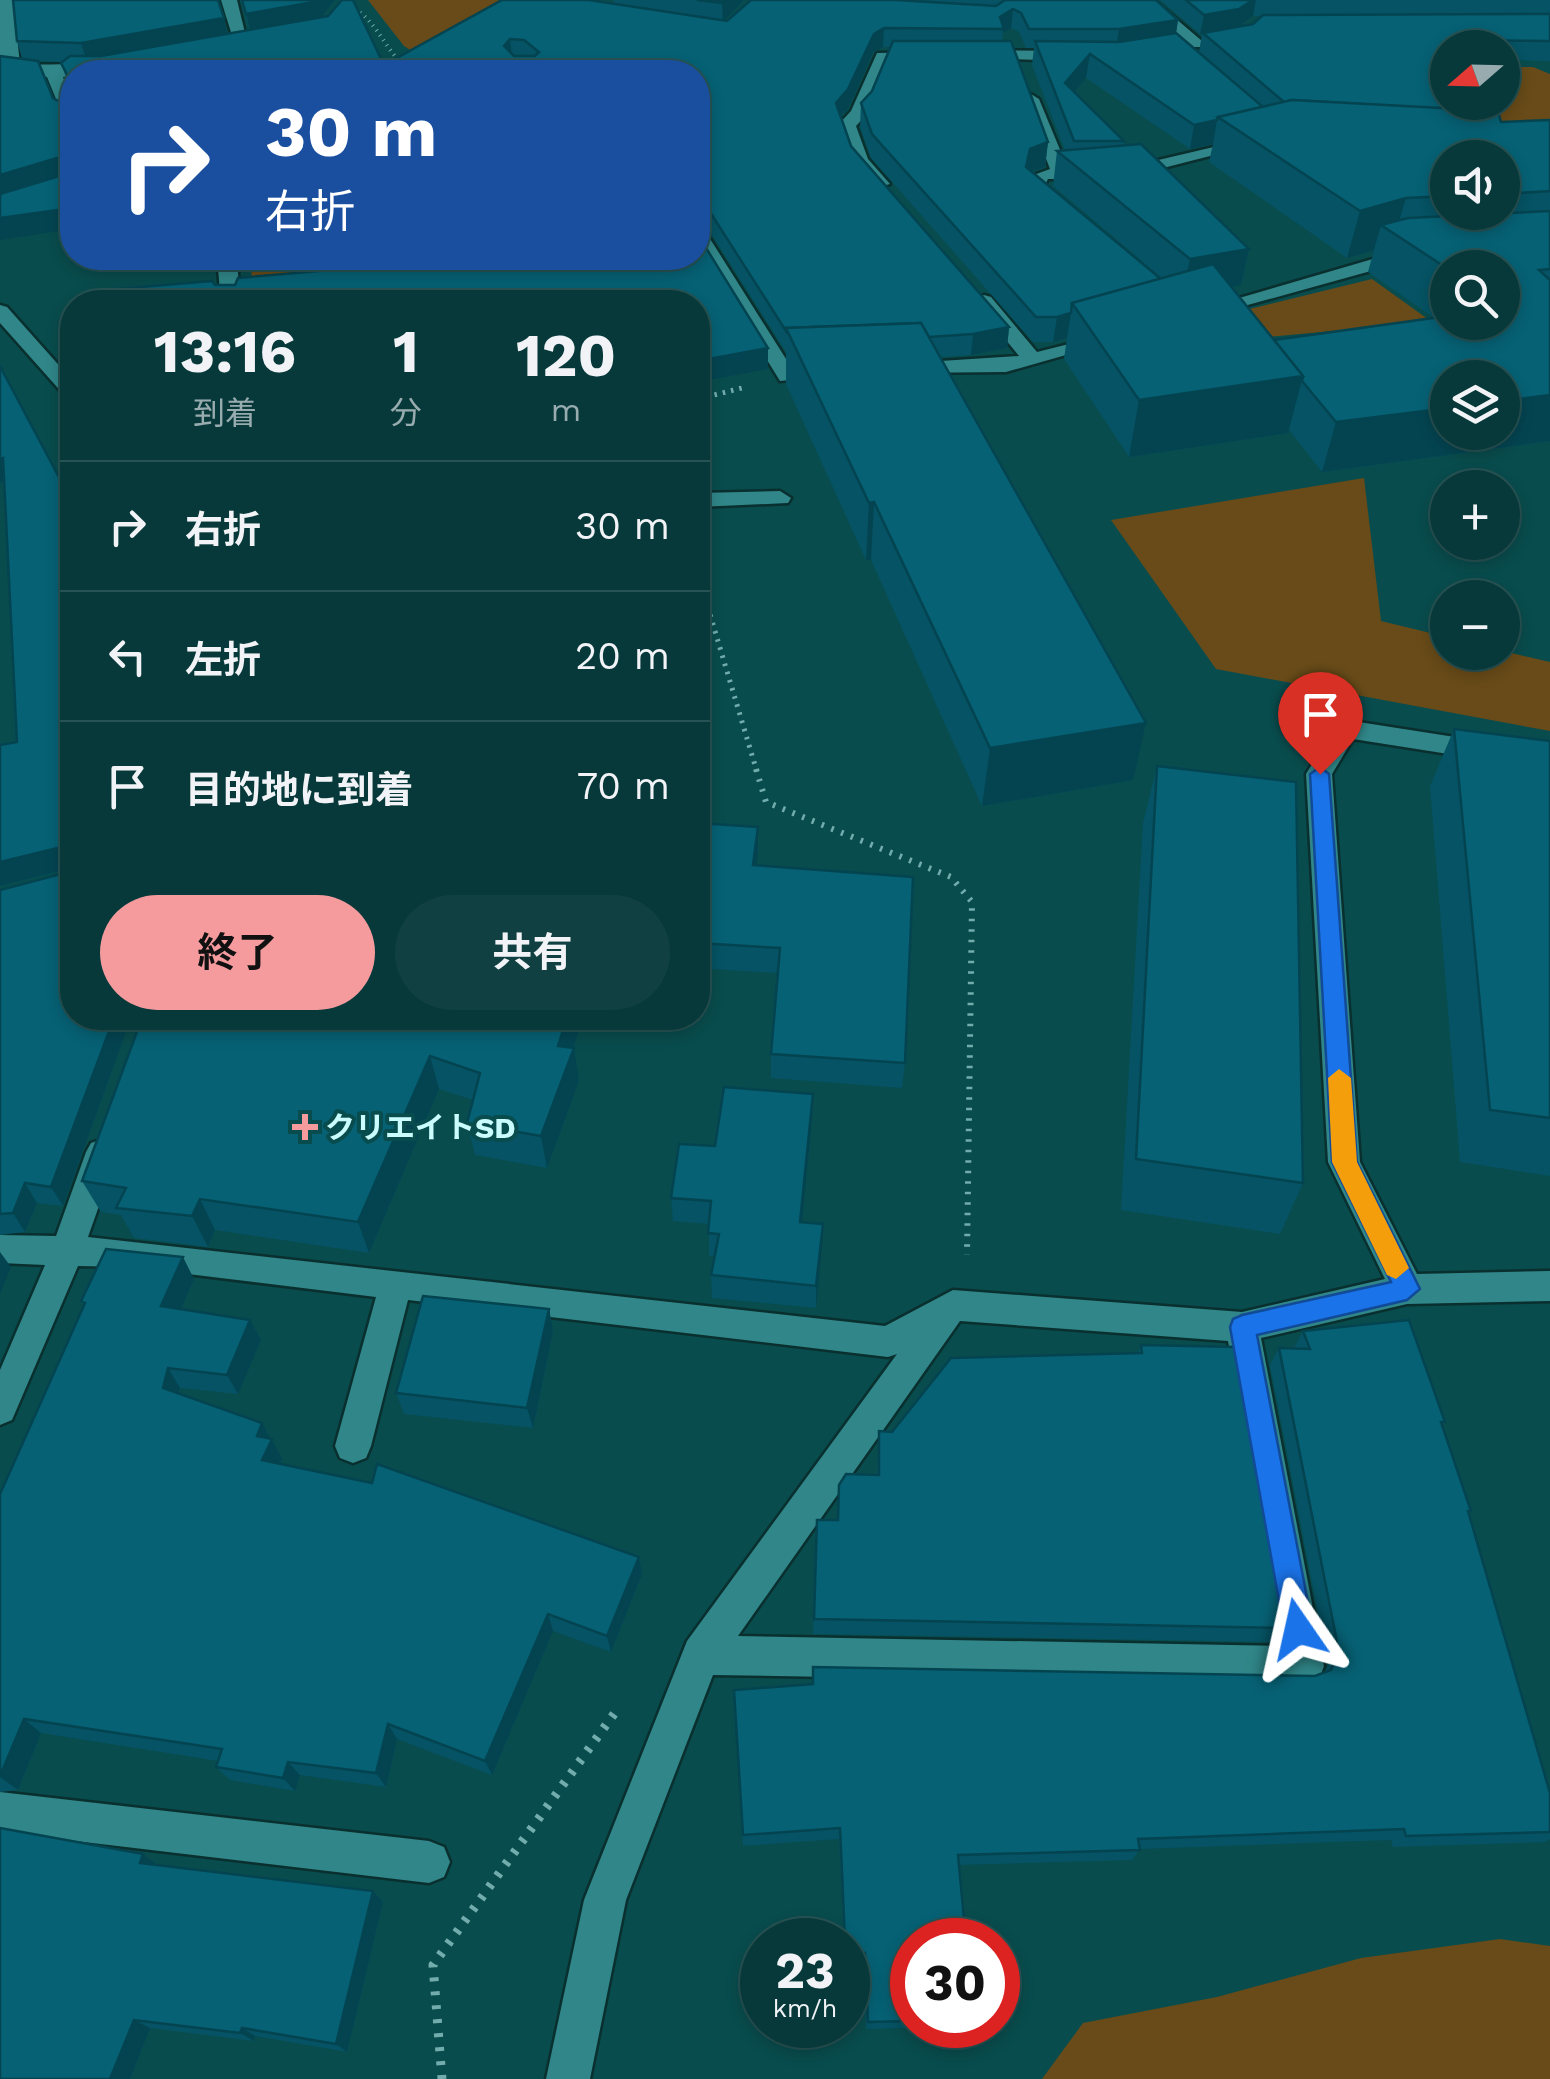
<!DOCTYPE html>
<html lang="ja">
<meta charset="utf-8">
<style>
body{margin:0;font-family:"Work Sans","Noto Sans JP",sans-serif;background:#104042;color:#f1f3f6;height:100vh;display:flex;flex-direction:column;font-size:38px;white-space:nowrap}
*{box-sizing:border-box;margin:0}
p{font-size:32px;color:#98acaf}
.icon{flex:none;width:55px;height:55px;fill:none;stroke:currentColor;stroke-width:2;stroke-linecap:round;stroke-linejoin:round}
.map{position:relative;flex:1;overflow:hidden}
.sheet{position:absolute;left:60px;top:290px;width:650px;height:740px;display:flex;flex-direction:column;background:#07393a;border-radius:40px;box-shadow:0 5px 15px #0003,0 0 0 2px #285354}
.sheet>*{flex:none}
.banner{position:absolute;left:60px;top:60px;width:650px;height:210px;border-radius:40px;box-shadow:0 5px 15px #0003,0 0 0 2px #285354;background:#1a4fa0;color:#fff;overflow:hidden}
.needle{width:65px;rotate:250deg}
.tools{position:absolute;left:1430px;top:30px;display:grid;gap:20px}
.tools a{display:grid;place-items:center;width:90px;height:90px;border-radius:50%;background:#07393a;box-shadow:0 5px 15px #0003,0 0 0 2px #285354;font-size:50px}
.speed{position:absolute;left:740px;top:1918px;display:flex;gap:20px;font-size:50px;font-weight:700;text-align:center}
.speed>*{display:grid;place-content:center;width:130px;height:130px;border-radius:50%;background:#07393a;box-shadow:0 5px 15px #0003,0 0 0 2px #285354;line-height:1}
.speed small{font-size:25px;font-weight:400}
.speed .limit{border:15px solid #d22;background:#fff;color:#111}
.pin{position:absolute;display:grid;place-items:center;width:85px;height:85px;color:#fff;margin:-102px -42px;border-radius:50% 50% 50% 0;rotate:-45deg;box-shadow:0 0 10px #0007}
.pin .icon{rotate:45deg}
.me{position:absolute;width:110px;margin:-55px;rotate:349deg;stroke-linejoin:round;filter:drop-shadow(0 0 8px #0008)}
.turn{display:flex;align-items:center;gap:35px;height:210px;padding:0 40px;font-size:45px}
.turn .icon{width:130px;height:130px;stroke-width:2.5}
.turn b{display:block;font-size:70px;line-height:85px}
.eta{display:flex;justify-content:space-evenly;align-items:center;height:170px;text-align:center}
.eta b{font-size:60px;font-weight:700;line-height:70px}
.primary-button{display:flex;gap:20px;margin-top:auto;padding:20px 40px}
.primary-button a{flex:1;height:115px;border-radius:60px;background:#f59b9e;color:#111;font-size:40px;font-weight:700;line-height:115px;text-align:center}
.primary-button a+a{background:#104042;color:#f1f3f6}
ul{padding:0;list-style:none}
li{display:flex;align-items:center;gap:30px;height:130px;padding:0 40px;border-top:2px solid #285354}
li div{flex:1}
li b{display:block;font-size:38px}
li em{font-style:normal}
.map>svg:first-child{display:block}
</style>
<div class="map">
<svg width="1550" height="2079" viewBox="0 0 1550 2079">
<rect width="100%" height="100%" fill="#094c4d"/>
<g fill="#684b18">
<path d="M368 0H510L437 67 404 46Z"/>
<path d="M1503 67H1533L1550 74V146L1491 141 1480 103 1502 102Z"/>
<path d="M251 258H535L538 269 252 290Z"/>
<path d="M1372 279 1432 322 1245 339 1225 315Z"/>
<path d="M1364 478 1381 621 1447 637 1448 652 1503 651 1550 662V731L1216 669 1111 520Z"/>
<path d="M1500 1939 1550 1946V2079H1042L1083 2023 1217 1997 1361 1958Z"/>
</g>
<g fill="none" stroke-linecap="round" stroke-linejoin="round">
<g stroke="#0a2f2f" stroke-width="5">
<g id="minor">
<path d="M0 0H13L20 64C40 66 98 61 109 69L63 77 72 100V121L63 116 47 77 0 72Z"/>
<path d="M221 0H237L248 45 234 42Z"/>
<path d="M1137 0H1154L1202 41V47H1190Z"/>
<path d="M975 50 1074 51 1082 56 1074 61 969 58V52Z"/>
<path d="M935 52V58L929 60 889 61 868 113 856 126 868 159 890 184 875 188 851 161 838 125 851 111 877 53Z"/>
<path d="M1031 94 1039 99 1068 169H1120L1252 138 1261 143 1120 179H1048L1044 187 1063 205 1054 210 1026 189 1028 177 1050 169 1023 99Z"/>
<path d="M698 228 707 234 793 370 823 366 833 372 830 376 780 381 698 248Z"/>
<path d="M1407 249 1417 255 1414 259 1201 318 1191 312Z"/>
<path d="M217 258H237L240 302H221Z"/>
<path d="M984 295 991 297 1037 352 1105 335 1115 341 1006 372 902 373 899 369 909 363 1019 356 974 301Z"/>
<path d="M0 305 7 307 72 380V398L65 396 0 323Z"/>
<path d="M780 491 791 498 788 503 698 507V493Z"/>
<path d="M1346 720 1474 740 1487 749 1474 758 1353 739 1332 774 1360 1162 1417 1274 1550 1271V1301L1407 1304 1261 1338 1324 1666 1319 1680 1305 1685 713 1675 626 1900 590 2079H546L584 1900 687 1641 897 1354 888 1357 408 1300 371 1446 366 1458 353 1463 340 1458 335 1446 376 1297 130 1267 78 1266 12 1420 0 1425V1370L45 1265 0 1263V1235L56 1236 86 1152 91 1143 102 1139 113 1143 118 1152 88 1237 885 1326 953 1290 1242 1312 1385 1279 1328 1162 1306 774 1337 723ZM960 1321 1228 1341 1282 1646 738 1636Z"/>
<path d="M0 1792 429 1841 444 1847 450 1862 444 1877 429 1883 0 1832Z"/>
</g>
</g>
<path stroke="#72acad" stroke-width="4" stroke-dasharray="1 5" stroke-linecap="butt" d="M350 6C379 21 385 53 411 72"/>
<g stroke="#72acad" stroke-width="5" stroke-dasharray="2.5 6" stroke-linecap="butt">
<path d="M698 399 742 388"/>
<path d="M698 574 757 772"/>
</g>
<path stroke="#72acad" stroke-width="6" stroke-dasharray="2.5 8" stroke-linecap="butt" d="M756 769 766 802 951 877 972 902 967 1255"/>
<path stroke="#72acad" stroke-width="9" stroke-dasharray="4 10" stroke-linecap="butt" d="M442 2079 433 1965 619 1707"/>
<use href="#minor" fill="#308688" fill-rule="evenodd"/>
</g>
<g fill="#055364" fill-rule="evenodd">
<path d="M240 0H335L321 17 384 65 614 4V0H744L724 20 727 21 751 0H1156L1178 20 1176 33 1199 52 1202 34H1200L1160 0H1550V61L1502 60V48H1448L1481 111 1501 122 1550 120V441L1322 472 1289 430 1288 433 1129 457 1064 359 1067 338 1053 342H1033L871 158 860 127 861 103 872 91 890 47H883L873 53 848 109 841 117 851 146 1009 327 1007 348 971 355 941 357 1133 780 982 806 871 560H866L786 384V352L710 232 698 225V72L72 229 17 41 227 34 250 30ZM1253 16H1261L1253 24 1239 26ZM1011 28 1019 32 1026 48H1034L1032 65 1065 150 1057 151 1053 186 1162 278 1032 172 1045 167 1048 142 1002 41 1003 33ZM35 61 63 62 61 63 69 86 66 105 53 98ZM1086 78 1190 149 1213 144 1209 162 1347 258 1374 250 1368 272 1434 318 1274 340 1231 287 1241 285 1249 249 1123 146 1124 141 1074 92ZM1448 158H1502V212H1448ZM1448 268H1502V322H1448Z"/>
<path d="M0 366 72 505V1018L127 1029 63 1206 37 1203 25 1232 0 1235V890L65 873V870L0 886 17 742 4 482Z"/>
<path d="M1454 729 1550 741V1176L1460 1162 1430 786Z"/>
<path d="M1157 766 1303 1183 1280 1234 1121 1210 1143 823Z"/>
<path d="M698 823 758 827 756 866 905 1063 902 1088 771 1078V1054L777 973 698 968Z"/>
<path d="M142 1018H583L573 1048 579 1081 547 1168 475 1155 467 1123 473 1100 439 1089 369 1253 215 1230 208 1247 134 1238 121 1215 101 1212 82 1181Z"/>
<path d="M813 1094 812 1118 802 1222 823 1224 816 1308 712 1298 711 1275 715 1256H709V1224L673 1221 671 1198 715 1146Z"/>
<path d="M194 1279 181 1309 250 1320 261 1340 238 1394 180 1388 179 1393 262 1423 282 1458 280 1464 639 1557 642 1574 611 1652 553 1631 492 1775 397 1739 386 1787 300 1775 295 1791 230 1780 216 1767 218 1761 41 1733 18 1790 0 1792V1494L84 1306 81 1301Z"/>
<path d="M549 1309 553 1331 533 1428 404 1414 396 1393Z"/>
<path d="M1303 1331 1445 1422 1442 1426 1471 1511 1469 1514 1550 1793V1839L1545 1842 1393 1847 1391 1840 1140 1849 1132 1860 959 1865 912 1940V2025H945L944 2027 866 2029 863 1962H848V1940H844L839 1839 743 1846 734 1690 1315 1676 1325 1672 1328 1665 1270 1365 1279 1348H1294Z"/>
<path d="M1141 1345 1288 1628 1278 1642 813 1634 817 1520H837L839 1485 877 1475 879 1431 892 1432 1138 1353Z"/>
<path d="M143 1854 156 1865 373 1891 383 1902 347 2052 255 2036 254 2041 150 2028 130 2079Z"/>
</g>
<g fill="#044451">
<path d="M316 0H335L318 21 251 33 246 14Z"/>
<path d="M725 0H744L723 22 722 3Z"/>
<path d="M1253 0H1256L1253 16 1236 28 1200 34 1204 15Z"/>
<path d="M1013 9 1011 28 1003 33 1000 17Z"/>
<path d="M224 18 228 37 87 62 81 43Z"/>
<path d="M1178 20 1175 39 1116 48 1119 29Z"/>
<path d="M884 28 883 47 873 53 848 109 835 122 836 103 874 34Z"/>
<path d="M510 39 512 58 504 46Z"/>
<path d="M1090 54 1086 78 1062 107 1065 83Z"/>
<path d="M1217 120 1213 144 1190 149 1194 125Z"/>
<path d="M1048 142 1045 167 1027 173 1024 192 1030 149Z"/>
<path d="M64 156 71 176 0 198V175Z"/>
<path d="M1406 198 1395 234 1381 225 1374 250 1347 258 1360 211Z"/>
<path d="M72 208V229L0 240V218Z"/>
<path d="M1249 249 1241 285 1182 296 1190 259Z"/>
<path d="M1071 313 1067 338 1053 342 1057 317Z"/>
<path d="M1009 327 1007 348 971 355 973 334Z"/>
<path d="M768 348V369L698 382V361Z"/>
<path d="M1303 376 1288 433 1129 457 1139 400Z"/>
<path d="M1550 395V441L1322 472 1336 422 1448 408V432H1502V401Z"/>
<path d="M3 458 11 479 0 483V459Z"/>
<path d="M874 502 871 560H866L869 503Z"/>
<path d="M1146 723 1133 780 982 806 990 748Z"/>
<path d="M758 827V853L753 891V865Z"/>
<path d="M61 847 71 868 0 886V862Z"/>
<path d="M106 1018H121L127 1029 63 1206 51 1187Z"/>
<path d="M567 1018H583L569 1060 574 1048 579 1081 547 1168 541 1136 558 1046Z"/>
<path d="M430 1056 439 1089 369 1253 358 1222Z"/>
<path d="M813 1094 812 1118 800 1245V1222Z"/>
<path d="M25 1183 37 1203 25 1232 13 1213Z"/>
<path d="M200 1199 215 1230 208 1247 192 1216Z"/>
<path d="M823 1224 822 1247 816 1308V1286Z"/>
<path d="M0 1252 11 1267 0 1294Z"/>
<path d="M183 1257 194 1279 173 1327 161 1306Z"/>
<path d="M549 1309 553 1331 533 1428 527 1408Z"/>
<path d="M250 1320 261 1340 238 1394 227 1375Z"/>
<path d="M168 1368 180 1388 176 1407 163 1388Z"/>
<path d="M262 1423 282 1458 273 1479 262 1460 257 1436Z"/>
<path d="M639 1557 642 1574 611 1652 607 1636Z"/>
<path d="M548 1614 553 1631 492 1775 485 1761Z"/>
<path d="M24 1719 41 1733 18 1790 0 1777Z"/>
<path d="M388 1724 397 1739 386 1787 376 1773Z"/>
<path d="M288 1762 300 1775 295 1791 283 1778Z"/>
<path d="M143 1854 158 1866 140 1863Z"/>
<path d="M373 1891 383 1902 347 2052 336 2044Z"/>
<path d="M134 2020 150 2028 130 2079H110Z"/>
<path d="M242 2028 255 2036 254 2041 240 2033Z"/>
</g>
<g fill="#066174" stroke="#044451" stroke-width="2.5" fill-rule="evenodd">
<path d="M13 0H218L224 18 81 43 17 41Z"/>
<path d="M242 0H316L314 2 246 14Z"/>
<path d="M342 0H353L384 65 502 0H589L727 21 751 0H896L996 6 1005 0H1156L1178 20 1119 29H1029L1021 13 1013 9 1000 17 1004 29 884 28 874 34 848 89 836 103 851 146 1009 327 973 334 929 337 921 323 786 328V331L710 212 698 205V72H72V208L0 218V194L66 174 69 160 64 156 0 175V56L38 61 53 98 66 105 70 80 61 63 70 56H101L328 16ZM510 39 524 40 539 52 535 56H514L504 46Z"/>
<path d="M697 0H725L722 3Z"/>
<path d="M1186 0H1253L1239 9 1204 15Z"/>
<path d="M1550 14V41L1459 40 1461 48H1448V102H1479L1481 111 1292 100 1284 102 1203 33 1253 24 1263 15Z"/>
<path d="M1176 33 1263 107 1218 117 1217 120 1194 125 1090 54 1065 83 1124 141H1074L1035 41 1119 42Z"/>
<path d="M893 41H1011L1048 142 1030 149 1026 167 1161 279 1072 303 1071 313 1057 317H1036L872 134 861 103 872 91Z"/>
<path d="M1292 100 1498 111 1501 122 1550 120V191L1502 194V158H1448V196L1406 198 1360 211 1218 117Z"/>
<path d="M1141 144 1249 249 1190 259 1057 151Z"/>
<path d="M1550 211V269L1539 270 1550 280V395L1502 401V378H1448V408L1336 422 1302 381 1303 376 1274 340 1448 316V322H1502V309L1506 308 1502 305V268H1448V269L1381 225 1408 218Z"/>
<path d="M698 235 768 348 698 361V302H99L93 291 212 281 215 285H235L238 278 388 265V270H405L560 258H698Z"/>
<path d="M1213 264 1303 376 1139 400 1072 303Z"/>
<path d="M921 323 1146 723 990 748 874 502 869 503 786 328Z"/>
<path d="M0 366 70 498 72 528V1018H114L51 1187 25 1183 13 1213 0 1214V890L65 873 66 851 61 847 0 862V745L17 742 3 458 0 459Z"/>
<path d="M1454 729 1550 741V1118L1490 1110Z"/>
<path d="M1157 766 1296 782 1303 1183 1136 1159Z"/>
<path d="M698 823 758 827 753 865 913 877 905 1063 771 1054 780 948 698 943Z"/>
<path d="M142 1018H567L558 1046 574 1048 541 1136 467 1123 480 1073 430 1056 358 1222 200 1199 192 1216 116 1208 126 1188 82 1181Z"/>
<path d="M724 1087 813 1094 800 1222 823 1224 816 1286 711 1275 719 1234 708 1233 711 1201 671 1198 679 1144 715 1146Z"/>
<path d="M106 1249 183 1257 161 1306 250 1320 227 1375 168 1368 163 1388 262 1423 257 1436 272 1439 262 1460 372 1483 377 1464 639 1557 607 1636 548 1614 485 1761 388 1724 376 1773 288 1762 283 1778 216 1767 222 1749 24 1719 0 1776V1494L85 1303 81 1301Z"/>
<path d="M423 1296 549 1309 527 1408 396 1393Z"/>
<path d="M1409 1320 1445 1422H1441L1471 1511H1468L1550 1793V1832L1406 1836 1404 1829 1138 1839 1140 1850 958 1855 966 1940H912V2021L868 2022 865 1953H848V1940H845L840 1828 743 1835 734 1690 813 1684V1667L1315 1676 1331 1670 1339 1652 1279 1348 1310 1349 1303 1331Z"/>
<path d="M1141 1345 1237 1347 1288 1628 814 1619 817 1520H838L839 1485 846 1474 879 1475V1431L892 1432 951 1358 1142 1353Z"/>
<path d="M0 1828 143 1854 140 1863 373 1891 336 2044 242 2028 240 2033 134 2020 110 2079H0Z"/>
</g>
<path fill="#1a73e8" stroke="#114b97" stroke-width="2.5" d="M1320 767 1329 774 1357 1162 1420 1289 1407 1300 1257 1335 1313 1629 1309 1639 1298 1643 1288 1639 1284 1629 1230 1327 1233 1319 1242 1315 1391 1282 1332 1162 1310 774Z"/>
<path fill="#f59e0b" d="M1339 1069 1351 1078 1357 1162 1409 1268 1396 1279 1387 1275 1332 1162 1328 1078Z"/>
<path fill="#f59b9e" stroke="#094c4d" stroke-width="4" d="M300 1112h10v10h10v10h-10v10h-10v-10h-10v-10h10z"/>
<g text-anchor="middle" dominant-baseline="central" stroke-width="8" stroke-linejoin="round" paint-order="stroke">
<g font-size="30" font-weight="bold" fill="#cafcfd" stroke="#094c4d" text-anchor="start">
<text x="325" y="1127">クリエイトSD</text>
</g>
</g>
</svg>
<div class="tools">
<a><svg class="needle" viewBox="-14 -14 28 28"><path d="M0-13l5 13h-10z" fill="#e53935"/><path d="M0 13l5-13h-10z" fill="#98acaf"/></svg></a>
<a><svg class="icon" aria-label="sound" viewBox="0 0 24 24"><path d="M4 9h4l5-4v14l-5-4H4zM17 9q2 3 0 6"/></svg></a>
<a><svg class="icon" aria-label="search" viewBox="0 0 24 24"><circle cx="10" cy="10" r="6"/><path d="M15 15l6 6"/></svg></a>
<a><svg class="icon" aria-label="layers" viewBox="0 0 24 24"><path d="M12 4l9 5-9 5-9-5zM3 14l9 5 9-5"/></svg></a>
<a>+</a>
<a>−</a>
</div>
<div class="speed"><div>23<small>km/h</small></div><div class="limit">30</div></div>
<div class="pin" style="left:1320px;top:774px;background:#d93025"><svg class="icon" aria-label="arrive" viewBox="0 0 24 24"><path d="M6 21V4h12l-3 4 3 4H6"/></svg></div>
<svg class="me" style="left:1298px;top:1629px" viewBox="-20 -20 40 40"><path d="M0-17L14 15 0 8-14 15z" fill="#1a73e8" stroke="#fff" stroke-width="4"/></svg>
<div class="banner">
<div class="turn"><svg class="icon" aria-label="right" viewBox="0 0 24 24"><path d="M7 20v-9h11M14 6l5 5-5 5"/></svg><div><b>30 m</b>右折</div></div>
</div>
<section class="sheet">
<div class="eta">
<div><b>13:16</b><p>到着</p></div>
<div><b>1</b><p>分</p></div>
<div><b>120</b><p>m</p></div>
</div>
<ul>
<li><svg class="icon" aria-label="right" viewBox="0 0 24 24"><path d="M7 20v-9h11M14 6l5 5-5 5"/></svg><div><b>右折</b></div><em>30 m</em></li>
<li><svg class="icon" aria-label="left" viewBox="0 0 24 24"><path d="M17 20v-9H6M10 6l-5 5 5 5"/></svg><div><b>左折</b></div><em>20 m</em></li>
<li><svg class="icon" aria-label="arrive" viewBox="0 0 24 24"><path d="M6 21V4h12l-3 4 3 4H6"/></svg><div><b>目的地に到着</b></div><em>70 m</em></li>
</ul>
<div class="primary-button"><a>終了</a><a>共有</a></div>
</section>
</div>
